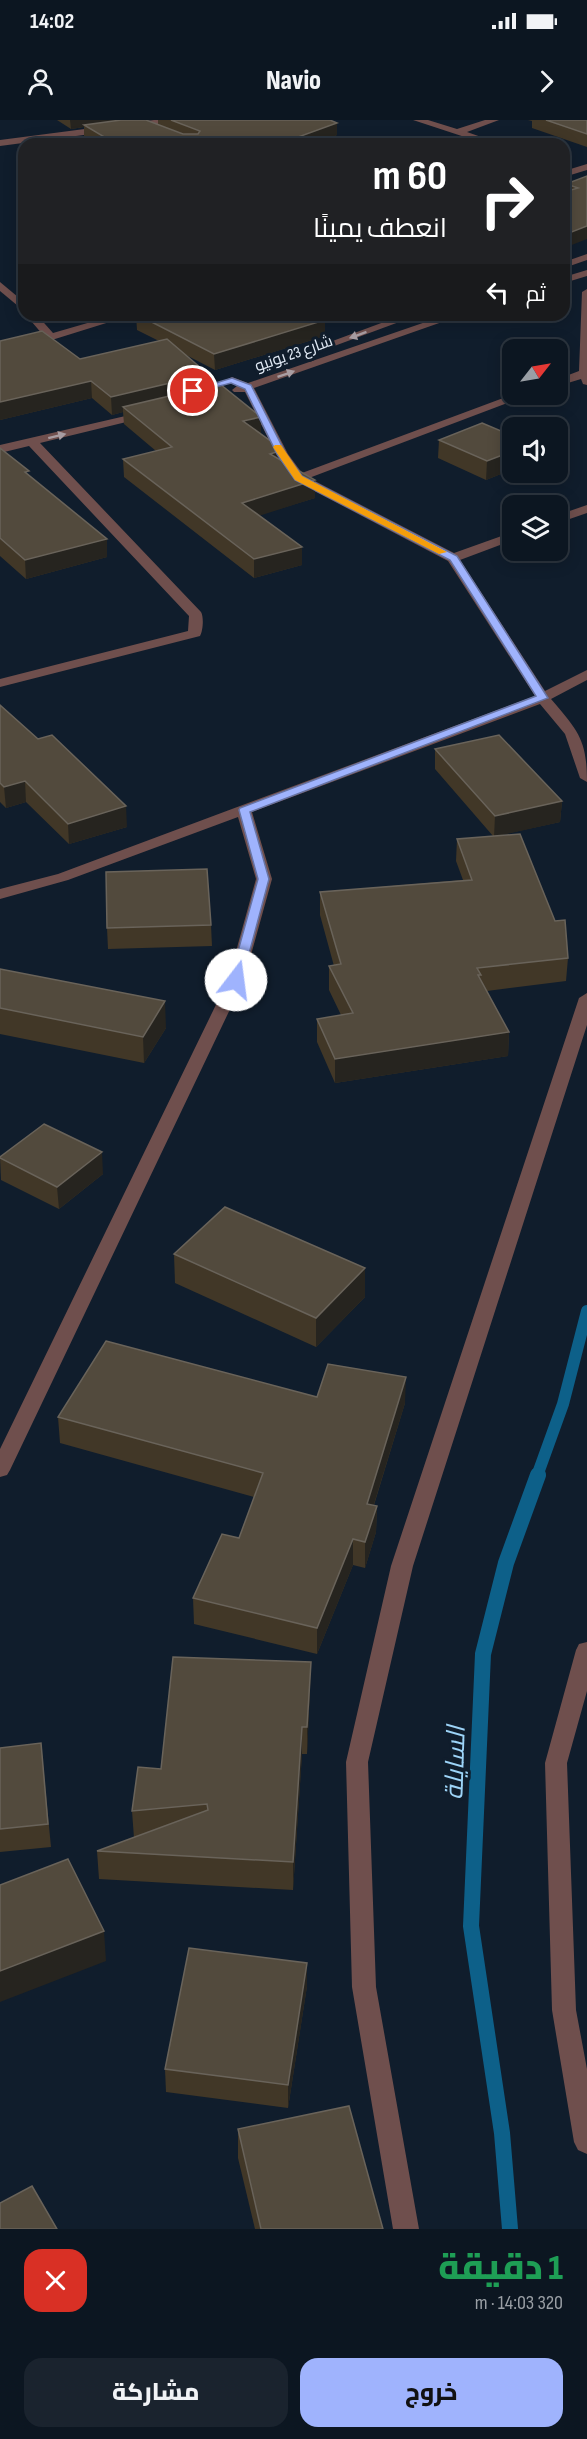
<!DOCTYPE html>
<html lang="ar">
<meta charset="utf-8">
<style>
body{margin:0;font-family:"Sofia Sans Condensed",Cairo,sans-serif;background:#1a232e;color:#f1f3f6;direction:rtl;height:100vh;display:flex;flex-direction:column;font-size:22px;white-space:nowrap}
*{box-sizing:border-box;margin:0}
p{font-size:20px;color:#9a9fa5}
.icon{flex:none;width:33px;height:33px;fill:none;stroke:currentColor;stroke-width:2;stroke-linecap:round;stroke-linejoin:round}
.map{position:relative;height:2109px;overflow:hidden;direction:ltr}
.sheet{display:flex;flex-direction:column;background:#0c1621;flex:1}
.sheet>*{flex:none}
.guide{position:absolute;left:18px;top:18px;width:552px;height:183px;border-radius:18px;box-shadow:0 3px 15px #0003,0 0 0 2px #2c353f;direction:rtl;background:#202124;color:#fff;overflow:hidden}
.needle{width:39px;rotate:59deg}
.fabs{position:absolute;left:502px;top:219px;display:grid;gap:12px}
.fabs a{display:grid;place-items:center;width:66px;height:66px;border-radius:12px;background:#0c1621;box-shadow:0 3px 15px #0003,0 0 0 2px #2c353f;font-size:30px}
.pin{position:absolute;display:grid;place-items:center;width:51px;height:51px;color:#fff;margin:-26px;border:3px solid #fff;border-radius:50%;box-shadow:0 2px 6px #0007}
.me{position:absolute;width:66px;margin:-33px;rotate:15deg;stroke-linejoin:round;filter:drop-shadow(0 0 4px #0008)}
.turn{display:flex;align-items:center;gap:21px;height:126px;padding:0 24px;font-size:27px}
.turn .icon{width:78px;height:78px;stroke-width:2.5}
.turn b{display:block;font-size:42px;line-height:51px}
.then{display:flex;align-items:center;height:57px;padding:0 24px;background:#0003;gap:12px;font-size:22px}
.round{display:grid;place-items:center;flex:none;width:63px;height:63px;border-radius:18px;background:#1a232e}
.head{display:flex;align-items:center;justify-content:space-between;height:102px;padding:0 24px}
h1{font-size:36px;font-weight:800;line-height:45px;color:#1e9e55}
.cta{display:flex;gap:12px;margin-top:auto;padding:12px 24px}
.cta a{flex:1;height:69px;border-radius:18px;background:#9fb3fd;color:#111;font-size:24px;font-weight:800;line-height:69px;text-align:center}
.cta a+a{background:#1a232e;color:#f1f3f6}
.status{display:flex;justify-content:space-between;align-items:center;height:42px;padding:0 30px;background:#0c1621;direction:ltr}
.status svg{height:16px;fill:currentColor}
header{display:flex;justify-content:space-between;align-items:center;height:78px;padding:0 24px;background:#0c1621;font-size:27px;font-weight:800}
.map>svg:first-child{display:block}
</style>
<div class="status"><b>14:02</b><svg viewBox="0 0 49 12"><path d="M0 12V9h3v3zM5 12V6h3v6zM10 12V3h3v9zM15 12V0h3v12zM26 1h20v11H26zM47 4h2v5h-2z"/></svg></div>
<header><svg class="icon" aria-label="forward" viewBox="0 0 24 24"><path d="M9 5l7 7-7 7"/></svg>Navio<svg class="icon" aria-label="person" viewBox="0 0 24 24"><circle cx="12" cy="8" r="4"/><path d="M4 21q1-7 8-7t8 7"/></svg></header>
<div class="map">
<svg width="587" height="2109" viewBox="0 0 587 2109">
<rect width="100%" height="100%" fill="#101d2c"/>
<g fill="none" stroke-linecap="round" stroke-linejoin="round">
<path stroke="#0d6089" stroke-width="12" d="M537 1356 563 1284 587 1191"/>
<path stroke="#0d6089" stroke-width="16" d="M510 2109 502 2013 471 1806 483 1534 506 1443 538 1355"/>
<g fill="#6f4f4d" fill-rule="evenodd">
<path d="M154 0H180L175 3 0 26V20Z"/>
<path d="M413 0H428L457 9 485 0H499L467 12 501 24H486Z"/>
<path d="M587 44V50L564 57V51Z"/>
<path d="M587 134V140L564 148V142Z"/>
<path d="M587 150V156L564 163V157Z"/>
<path d="M0 162 24 182V191L0 171Z"/>
<path d="M587 169V265L583 264 581 259 558 266V259L579 251 582 172Z"/>
<path d="M26 195H37L53 213 115 195H132L55 219 0 230V224L43 215Z"/>
<path d="M403 195H418L283 245H275L273 243Z"/>
<path d="M446 195H462L254 268 288 334 302 353 514 274H531L309 358 454 433 513 412V420L460 440 545 571 587 550V560L551 579C578 611 587 619 587 662L580 658 565 614 540 584 252 692 272 759 244 860 10 1350 7 1355 0 1357V1329L228 860 256 759 238 697 68 760 0 779V769L58 754 535 576 448 441 295 361 276 334 245 272H234L232 270 237 266 226 260 232 257 248 263Z"/>
<path d="M147 291 153 294 151 296 40 323 201 492C204 497 203 511 200 516L0 567V559L188 511 189 496 29 326 0 333V325Z"/>
<path d="M587 385V393L558 403V395Z"/>
<path d="M587 873V905L413 1446 368 1642 376 1867 419 2109H393L352 1867 346 1642 391 1446 579 878Z"/>
<path d="M587 1522V1571L567 1643 576 1890 587 1949V2034L578 2030 574 2022 552 1890 545 1643 576 1530 579 1524Z"/>
</g>
</g>
<g fill="#413727">
<path d="M57 0H146L158 5V0H330L337 15 312 24H96L84 17V7L71 9Z"/>
<path d="M528 0H587V27L532 8V1Z"/>
<path d="M587 56V119L566 71V64Z"/>
<path d="M136 195H311L325 216 215 250 186 235 208 254 209 266 261 297V314L283 330V342L315 378 259 395 302 427V445L254 458 124 357 123 339 156 331 124 304 123 292 112 295 92 278 0 300V221L80 239 159 221 137 210Z"/>
<path d="M513 316V349L486 360 438 338 439 320Z"/>
<path d="M0 328 29 356 107 419V437L26 459 0 436Z"/>
<path d="M0 585 127 707 69 724 26 682 6 688 0 682Z"/>
<path d="M435 629 562 681 560 702 500 715 568 838 566 861 487 871 509 912 508 936 335 963 317 922V899L341 895 329 870V846H334L320 795V772L463 760 456 741 457 719 493 716 435 649Z"/>
<path d="M211 805 212 826 108 829 107 808Z"/>
<path d="M0 849 166 908 144 943 0 914Z"/>
<path d="M0 1037 103 1054 59 1089 1 1060Z"/>
<path d="M174 1134 365 1148V1177L316 1227 175 1163Z"/>
<path d="M317 1277 405 1283 374 1385 377 1386 376 1412 365 1448 353 1445 317 1534 194 1504 193 1478 239 1418 254 1377 60 1323 58 1297Z"/>
<path d="M310 1569 307 1634H302L293 1770 99 1759 97 1731 134 1718 132 1691 161 1649Z"/>
<path d="M41 1623 51 1727 0 1732V1628Z"/>
<path d="M307 1843V1866L288 1988 166 1972 165 1949Z"/>
<path d="M238 2009 383 2109H255L238 2038Z"/>
</g>
<g fill="#26241f">
<path d="M70 0H136L84 5V7L71 9Z"/>
<path d="M337 3V15L312 24H279Z"/>
<path d="M587 106V119L564 128V115Z"/>
<path d="M325 200V216L215 250 214 234Z"/>
<path d="M208 254 209 271 123 287V292L112 295 111 277Z"/>
<path d="M91 261 92 278 0 300V282Z"/>
<path d="M261 297V314L243 301Z"/>
<path d="M283 330V348L270 334Z"/>
<path d="M513 331V349L486 360 487 341Z"/>
<path d="M315 360V378L243 401 242 383Z"/>
<path d="M107 419V437L26 459 25 440Z"/>
<path d="M302 427V445L254 458V439Z"/>
<path d="M25 661 26 682 6 688 4 667Z"/>
<path d="M562 681 560 702 494 717 495 696Z"/>
<path d="M126 686 127 707 69 724 68 704Z"/>
<path d="M165 881 166 908 144 943 143 917Z"/>
<path d="M509 912 508 936 335 963V939Z"/>
<path d="M102 1032 103 1054 59 1089 57 1067Z"/>
<path d="M365 1148V1177L316 1227V1198Z"/>
<path d="M406 1257 405 1283 366 1410 367 1384Z"/>
<path d="M377 1386 376 1412 365 1448V1422Z"/>
<path d="M353 1419V1445L317 1534V1508Z"/>
<path d="M311 1542 310 1569 307 1634V1607Z"/>
<path d="M302 1607V1634L293 1770V1742Z"/>
<path d="M104 1811 106 1841 0 1882V1851Z"/>
<path d="M307 1843V1866L288 1988V1965Z"/>
</g>
<g fill="#524a3d" stroke="#69635a" stroke-width="1.5">
<path d="M121 0H146L183 14H198L200 11 171 0H330L337 3 279 24H116L84 5Z"/>
<path d="M546 0H587V14Z"/>
<path d="M587 56V106L564 115V72L578 68 566 64Z"/>
<path d="M138 195H311L325 200 214 234Z"/>
<path d="M42 211 80 239 167 219 208 254 111 277 91 261 0 282V221Z"/>
<path d="M220 264 261 297 243 301 283 330 270 334 315 360 242 383 302 427 254 439 123 339 172 327 123 287Z"/>
<path d="M482 303 513 316V331L487 341 439 320Z"/>
<path d="M0 328 29 351 25 352 107 419 25 440 0 418Z"/>
<path d="M0 585 38 619 52 615 126 686 68 704 25 661 4 667 0 663Z"/>
<path d="M499 615 562 681 495 696 435 629Z"/>
<path d="M520 714 555 801 565 800 568 838 477 848 481 855H478L509 912 335 939 317 899 353 893 329 846 341 844 320 772 472 760 457 719Z"/>
<path d="M207 749 211 805 107 808 106 752Z"/>
<path d="M0 849 165 881 143 917 0 888Z"/>
<path d="M44 1004 102 1032 57 1067 0 1038V1037Z"/>
<path d="M225 1087 365 1148 316 1198 174 1134Z"/>
<path d="M106 1221 317 1277 328 1244 406 1257 367 1384 377 1386 365 1422 353 1419 317 1508 193 1478 222 1414 239 1418 263 1353 58 1297Z"/>
<path d="M173 1537 311 1542 307 1607H302L293 1742 97 1731 208 1690 207 1684 132 1691 138 1647 161 1649Z"/>
<path d="M41 1623 48 1704 0 1709V1628Z"/>
<path d="M68 1739 104 1811 0 1851V1765Z"/>
<path d="M189 1828 307 1843 288 1965 165 1949Z"/>
<path d="M349 1986 383 2109H261L238 2009Z"/>
<path d="M32 2066 57 2109H0V2083Z"/>
</g>
<defs><path id="oneway-solid" d="M-6-.8H1V-3.2L6.5 0L1 3.2V.8H-6Z" transform="scale(1.5)"/></defs>
<g fill="#a89da2">
<use href="#oneway-solid" transform="translate(358 215) rotate(160)"/>
<use href="#oneway-solid" transform="translate(286 254) rotate(-19)"/>
<use href="#oneway-solid" transform="translate(57 316) rotate(-14)"/>
</g>
<path fill="#9fb3fd" stroke="#6774a4" stroke-width="1.5" d="M232 258 251 265 286 334 302 356 457 436 548 578 250 692 269 759 242 860 236 863 230 860 258 759 239 690 240 688 536 576 450 440 295 360 277 334 245 269 231 263 193 273 189 271Z"/>
<path fill="#f59e0b" d="M275 325H281L302 356 447 432 439 434 295 360 273 327Z"/>
<g text-anchor="middle" dominant-baseline="central" stroke-width="6" stroke-linejoin="round" paint-order="stroke">
<g font-size="16" fill="#e2ebf6" stroke="#101d2c">
<text transform="translate(294 234) rotate(-19)">شارع 23 يونيو</text>
</g>
<g font-size="26" font-style="italic" fill="#9dd4f8" stroke="#101d2c">
<text transform="translate(456 1643) rotate(-88)">السايلة</text>
</g>
</g>
</svg>
<div class="fabs">
<a><svg class="needle" viewBox="-14 -14 28 28"><path d="M0-13l5 13h-10z" fill="#e53935"/><path d="M0 13l5-13h-10z" fill="#9a9fa5"/></svg></a>
<a><svg class="icon" aria-label="sound" viewBox="0 0 24 24"><path d="M4 9h4l5-4v14l-5-4H4zM17 9q2 3 0 6"/></svg></a>
<a><svg class="icon" aria-label="layers" viewBox="0 0 24 24"><path d="M12 4l9 5-9 5-9-5zM3 14l9 5 9-5"/></svg></a>
</div>
<div class="pin" style="left:193px;top:271px;background:#d93025"><svg class="icon" aria-label="arrive" viewBox="0 0 24 24"><path d="M6 21V4h12l-3 4 3 4H6"/></svg></div>
<svg class="me" style="left:236px;top:860px" viewBox="-20 -20 40 40"><circle r="19" fill="#fff"/><path d="M0-13L10 11 0 6-10 11z" fill="#9fb3fd"/></svg>
<div class="guide">
<div class="turn"><svg class="icon" aria-label="right" viewBox="0 0 24 24"><path d="M7 20v-9h11M14 6l5 5-5 5"/></svg><div><b>60 m</b>انعطف يمينًا</div></div>
<div class="then">ثم<svg class="icon" aria-label="left" viewBox="0 0 24 24"><path d="M17 20v-9H6M10 6l-5 5 5 5"/></svg></div>
</div>
</div>
<section class="sheet">
<div class="head"><div><h1>1 دقيقة</h1><p>320 m · 14:03</p></div><a class="round" style="background:#d93025;color:#fff"><svg class="icon" aria-label="close" viewBox="0 0 24 24"><path d="M6 6l12 12M18 6L6 18"/></svg></a></div>
<div class="cta"><a>خروج</a><a>مشاركة</a></div>
</section>
